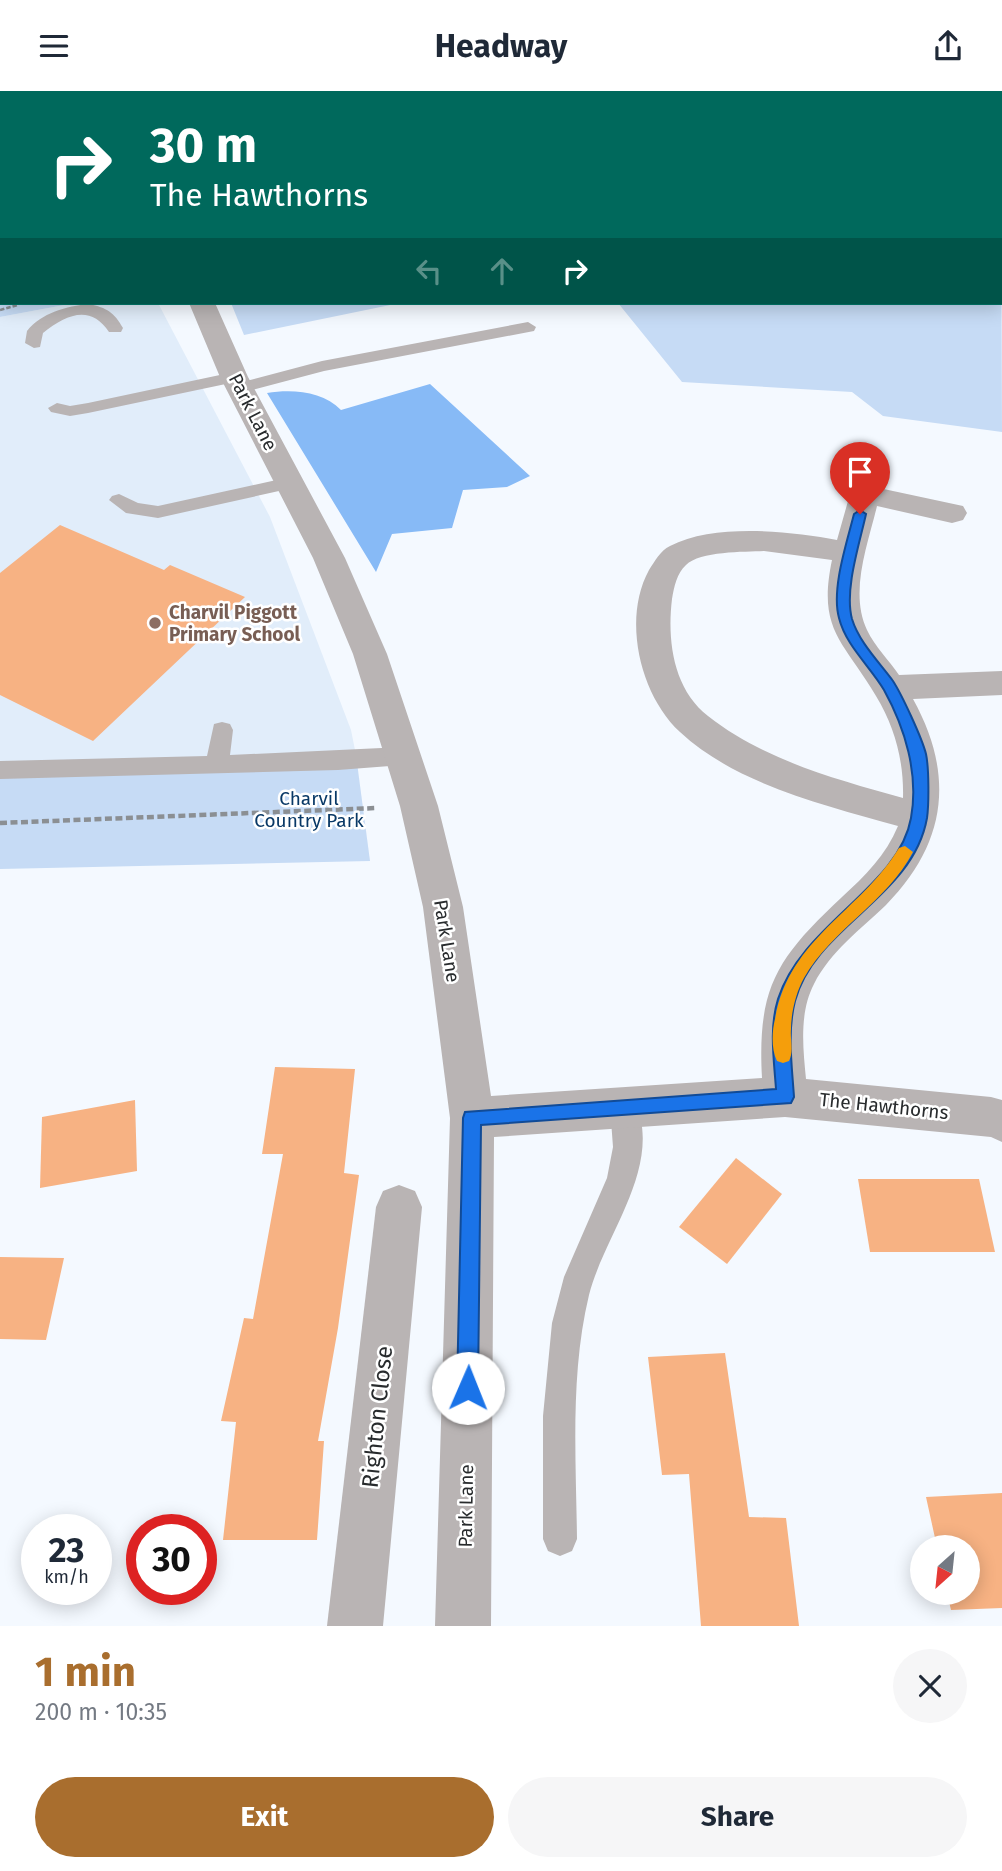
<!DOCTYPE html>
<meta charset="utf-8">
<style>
body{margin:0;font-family:"Fira Sans",sans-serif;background:#f6f6f7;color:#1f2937;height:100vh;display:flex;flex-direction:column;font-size:26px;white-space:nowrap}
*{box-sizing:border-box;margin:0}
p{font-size:23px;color:#747a83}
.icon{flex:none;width:38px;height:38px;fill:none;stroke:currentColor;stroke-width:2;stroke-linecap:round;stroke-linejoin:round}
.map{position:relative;height:1535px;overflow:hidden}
.drawer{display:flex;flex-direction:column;background:#fff;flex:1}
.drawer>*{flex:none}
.banner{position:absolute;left:0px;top:0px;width:1003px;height:214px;box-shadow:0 4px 18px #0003;background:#00695c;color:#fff;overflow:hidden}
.needle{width:46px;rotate:207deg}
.tools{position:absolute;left:910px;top:1444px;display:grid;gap:14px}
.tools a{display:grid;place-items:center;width:70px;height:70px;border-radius:50%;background:#fff;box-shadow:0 4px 18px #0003;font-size:35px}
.speed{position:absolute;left:21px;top:1423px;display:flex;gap:14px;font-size:35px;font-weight:700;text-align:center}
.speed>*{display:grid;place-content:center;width:91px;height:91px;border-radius:50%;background:#fff;box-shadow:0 4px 18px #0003;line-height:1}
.speed small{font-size:18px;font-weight:400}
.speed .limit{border:10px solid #d22;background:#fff;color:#111}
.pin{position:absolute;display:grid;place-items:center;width:60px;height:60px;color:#fff;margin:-72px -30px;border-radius:50% 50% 50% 0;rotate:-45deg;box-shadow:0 0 7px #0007}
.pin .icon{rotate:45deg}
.me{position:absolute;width:77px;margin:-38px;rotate:1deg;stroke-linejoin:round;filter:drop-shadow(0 0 5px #0008)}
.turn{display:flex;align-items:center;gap:24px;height:147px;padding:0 35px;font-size:32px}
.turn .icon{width:91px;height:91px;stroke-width:2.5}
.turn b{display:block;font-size:49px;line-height:60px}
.lanes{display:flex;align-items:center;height:66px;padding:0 35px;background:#0003;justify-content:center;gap:35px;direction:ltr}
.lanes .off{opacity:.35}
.round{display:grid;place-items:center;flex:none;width:74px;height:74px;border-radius:37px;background:#f6f6f7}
.head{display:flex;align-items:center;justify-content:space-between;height:119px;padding:0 35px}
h1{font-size:42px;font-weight:700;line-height:52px;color:#a96e2e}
.primary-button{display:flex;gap:14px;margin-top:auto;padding:14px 35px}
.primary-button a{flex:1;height:80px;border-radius:42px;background:#a96e2e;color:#fff;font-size:28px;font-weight:700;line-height:80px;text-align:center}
.primary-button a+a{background:#f6f6f7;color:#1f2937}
header{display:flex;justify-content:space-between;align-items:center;height:91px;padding:0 35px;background:#fff;font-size:32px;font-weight:700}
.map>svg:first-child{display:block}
</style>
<header><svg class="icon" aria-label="menu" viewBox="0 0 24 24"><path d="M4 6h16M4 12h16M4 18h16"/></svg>Headway<svg class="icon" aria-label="share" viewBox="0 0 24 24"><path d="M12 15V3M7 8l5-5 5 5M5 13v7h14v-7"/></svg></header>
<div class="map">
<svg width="1002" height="1535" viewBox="0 0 1002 1535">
<rect width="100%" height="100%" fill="#f4f9ff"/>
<path fill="#fee8eb" d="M286 0H875L878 2H286Z"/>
<path fill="#e1edfa" d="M75 212H158L270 426 351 639 356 664 0 673V226Z"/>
<g fill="#c6dbf5">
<path d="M0 0 42 2H2V212H75L0 226Z"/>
<path d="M1001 68 1002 341 883 325 852 301 682 291 618 212H1001Z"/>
<path d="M231 212H400L244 244Z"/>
<path d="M356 664 370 770 0 778V673Z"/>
</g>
<path fill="#87baf6" d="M430 293 530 385 507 396 463 399 452 437 392 443 376 481 267 302C292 298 323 300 341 319Z"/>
<g fill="#f7b283">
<path d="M60 434 164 479 170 474 245 506 93 650 0 604V482Z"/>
<path d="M275 976 355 978 344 1082 359 1084 338 1237 318 1350H324L317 1449H223L236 1331 221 1330 244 1227 253 1228 283 1063H262Z"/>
<path d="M135 1009 137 1080 40 1097 42 1026Z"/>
<path d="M736 1067 782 1103 727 1173 679 1136Z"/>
<path d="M858 1088H979L995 1161H870Z"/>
<path d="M0 1166 64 1167 46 1249 0 1248Z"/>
<path d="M725 1262 749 1426 786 1427 799 1535H701L689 1383 662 1384 648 1266Z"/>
<path d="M1002 1402V1517L951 1519 947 1502H968V1456H937L926 1406Z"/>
</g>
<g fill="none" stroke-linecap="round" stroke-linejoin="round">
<g stroke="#8b8f93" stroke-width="2.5" stroke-dasharray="4.5 2" stroke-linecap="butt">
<path d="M0 126 2 128"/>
<path d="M0 219 18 214"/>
</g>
<path stroke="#8b8f93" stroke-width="4.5" stroke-dasharray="7 3.5" stroke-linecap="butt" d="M0 732 377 717"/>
<g fill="#b9b4b4" fill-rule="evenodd">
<path d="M377 0H393L375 2Z"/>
<path d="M591 0H605L607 2H593Z"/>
<path d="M767 0H781L782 2H768Z"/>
<path d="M89 213C107 217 114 221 123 237L121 241H109C91 213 66 223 43 242L40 256 34 257 25 252 27 240C41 222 67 215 89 213Z"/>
<path d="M528 231 536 236 534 240 324 280 241 302 232 297 235 293 322 270Z"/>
<path d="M234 281 243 286 240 290 88 322 70 325 51 321 48 317 57 312 70 315 88 312Z"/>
<path d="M290 386 300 392 297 396 158 427 126 422 109 409 112 405 119 403 138 412 158 415Z"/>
<path d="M222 631 230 633 233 639 230 664 403 656 411 659 415 665 411 671 403 674 338 679 0 688V670L207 665 214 633Z"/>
<path d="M624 1003 634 1007C665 1075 605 1141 589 1204 570 1283 576 1367 577 1448L572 1460 560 1465 548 1460 543 1448V1325L552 1232 564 1186 607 1087 613 1056 610 1016 614 1007Z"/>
</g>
<g fill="#b9b4b4" fill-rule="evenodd">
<path d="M85 0H107V2H86Z"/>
<path d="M189 212H215L248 286 345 467 387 563 438 715 463 816 491 1005 762 987C757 896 777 867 842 806 865 785 886 764 898 735 825 714 737 694 680 641 640 604 622 528 649 479 655 470 660 460 670 455 714 432 790 440 837 449L850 403 854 396 865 394 963 415 967 422 963 429 952 432 877 415C868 453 849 501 867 539 875 556 889 569 899 584L1002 580V604L913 608C955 684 947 752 886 814 861 838 830 861 814 893 799 922 803 957 806 988L991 1006 1002 1009V1051L991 1046 785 1026 494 1046 491 1535H435L450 1027 423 816 400 715 353 563 313 467 220 286ZM764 460 832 469C817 540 844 550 876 605 895 636 904 671 903 707 835 688 764 669 708 625 673 598 667 549 672 508 674 496 677 482 686 474 700 460 744 461 764 460Z"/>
<path d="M399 1094 415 1100 422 1116 383 1535H327L376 1116 383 1100Z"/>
</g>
</g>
<path fill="#1a73e8" stroke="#114b97" stroke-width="2" d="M860 419 866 423C860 451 844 499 852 528 859 551 879 571 893 590 902 604 922 647 926 663 929 677 929 713 927 727 913 807 815 835 795 910 787 941 792 975 794 1006L791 1012 481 1034 478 1297 475 1304 468 1308 461 1304 457 1297 463 1027 465 1021 776 998C774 969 769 937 778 908 802 833 899 796 911 727 919 683 905 637 884 599 870 575 846 555 839 527 831 498 847 451 854 423Z"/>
<path fill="#f59e0b" d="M905 755 913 761C887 811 832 838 804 887 796 901 791 922 791 938 790 949 794 960 789 970L783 972 777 970C771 958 772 940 775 928 789 847 860 821 899 757Z"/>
<circle fill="#8d6e63" stroke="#fff" stroke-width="2.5" cx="155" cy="532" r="7"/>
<g text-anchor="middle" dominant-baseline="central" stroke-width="5" stroke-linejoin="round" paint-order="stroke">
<g font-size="19" fill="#282b2d" stroke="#fff">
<text transform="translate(253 321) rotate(63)">Park Lane</text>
<text transform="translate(447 850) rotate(81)">Park Lane</text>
<text transform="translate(884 1015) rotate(6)">The Hawthorns</text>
<text transform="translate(466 1415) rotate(-89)">Park Lane</text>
</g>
<g font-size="19" font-weight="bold" fill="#785e54" stroke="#fff" text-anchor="start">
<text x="169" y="521">Charvil Piggott<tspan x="169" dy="22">Primary School</tspan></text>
</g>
<g font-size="19" fill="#083866" stroke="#fff">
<text x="309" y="707">Charvil<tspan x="309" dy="22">Country Park</tspan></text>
</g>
<g font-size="23" fill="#282b2d" stroke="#fff">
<text transform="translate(377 1326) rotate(-84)">Righton Close</text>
</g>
</g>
</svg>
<div class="tools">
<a><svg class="needle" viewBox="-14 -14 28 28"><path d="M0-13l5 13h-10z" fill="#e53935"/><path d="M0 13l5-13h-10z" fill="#747a83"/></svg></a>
</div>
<div class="speed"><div>23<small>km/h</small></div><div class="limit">30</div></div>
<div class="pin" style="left:860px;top:423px;background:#d93025"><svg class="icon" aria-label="arrive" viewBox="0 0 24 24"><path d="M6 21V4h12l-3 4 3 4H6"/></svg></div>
<svg class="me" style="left:468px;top:1297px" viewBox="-20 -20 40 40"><circle r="19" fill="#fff"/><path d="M0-13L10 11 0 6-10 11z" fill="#1a73e8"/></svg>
<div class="banner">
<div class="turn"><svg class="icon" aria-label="right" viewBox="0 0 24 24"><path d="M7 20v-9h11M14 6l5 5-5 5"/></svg><div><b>30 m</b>The Hawthorns</div></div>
<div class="lanes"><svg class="icon off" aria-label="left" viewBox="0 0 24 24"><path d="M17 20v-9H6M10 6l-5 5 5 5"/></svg><svg class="icon off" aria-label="ahead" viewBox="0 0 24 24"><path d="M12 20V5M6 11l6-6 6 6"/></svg><svg class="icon" aria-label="right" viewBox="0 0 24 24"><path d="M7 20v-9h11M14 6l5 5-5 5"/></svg></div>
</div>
</div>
<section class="drawer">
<div class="head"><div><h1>1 min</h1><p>200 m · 10:35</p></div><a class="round"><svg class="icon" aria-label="close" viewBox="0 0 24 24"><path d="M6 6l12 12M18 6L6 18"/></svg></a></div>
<div class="primary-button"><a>Exit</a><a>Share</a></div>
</section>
